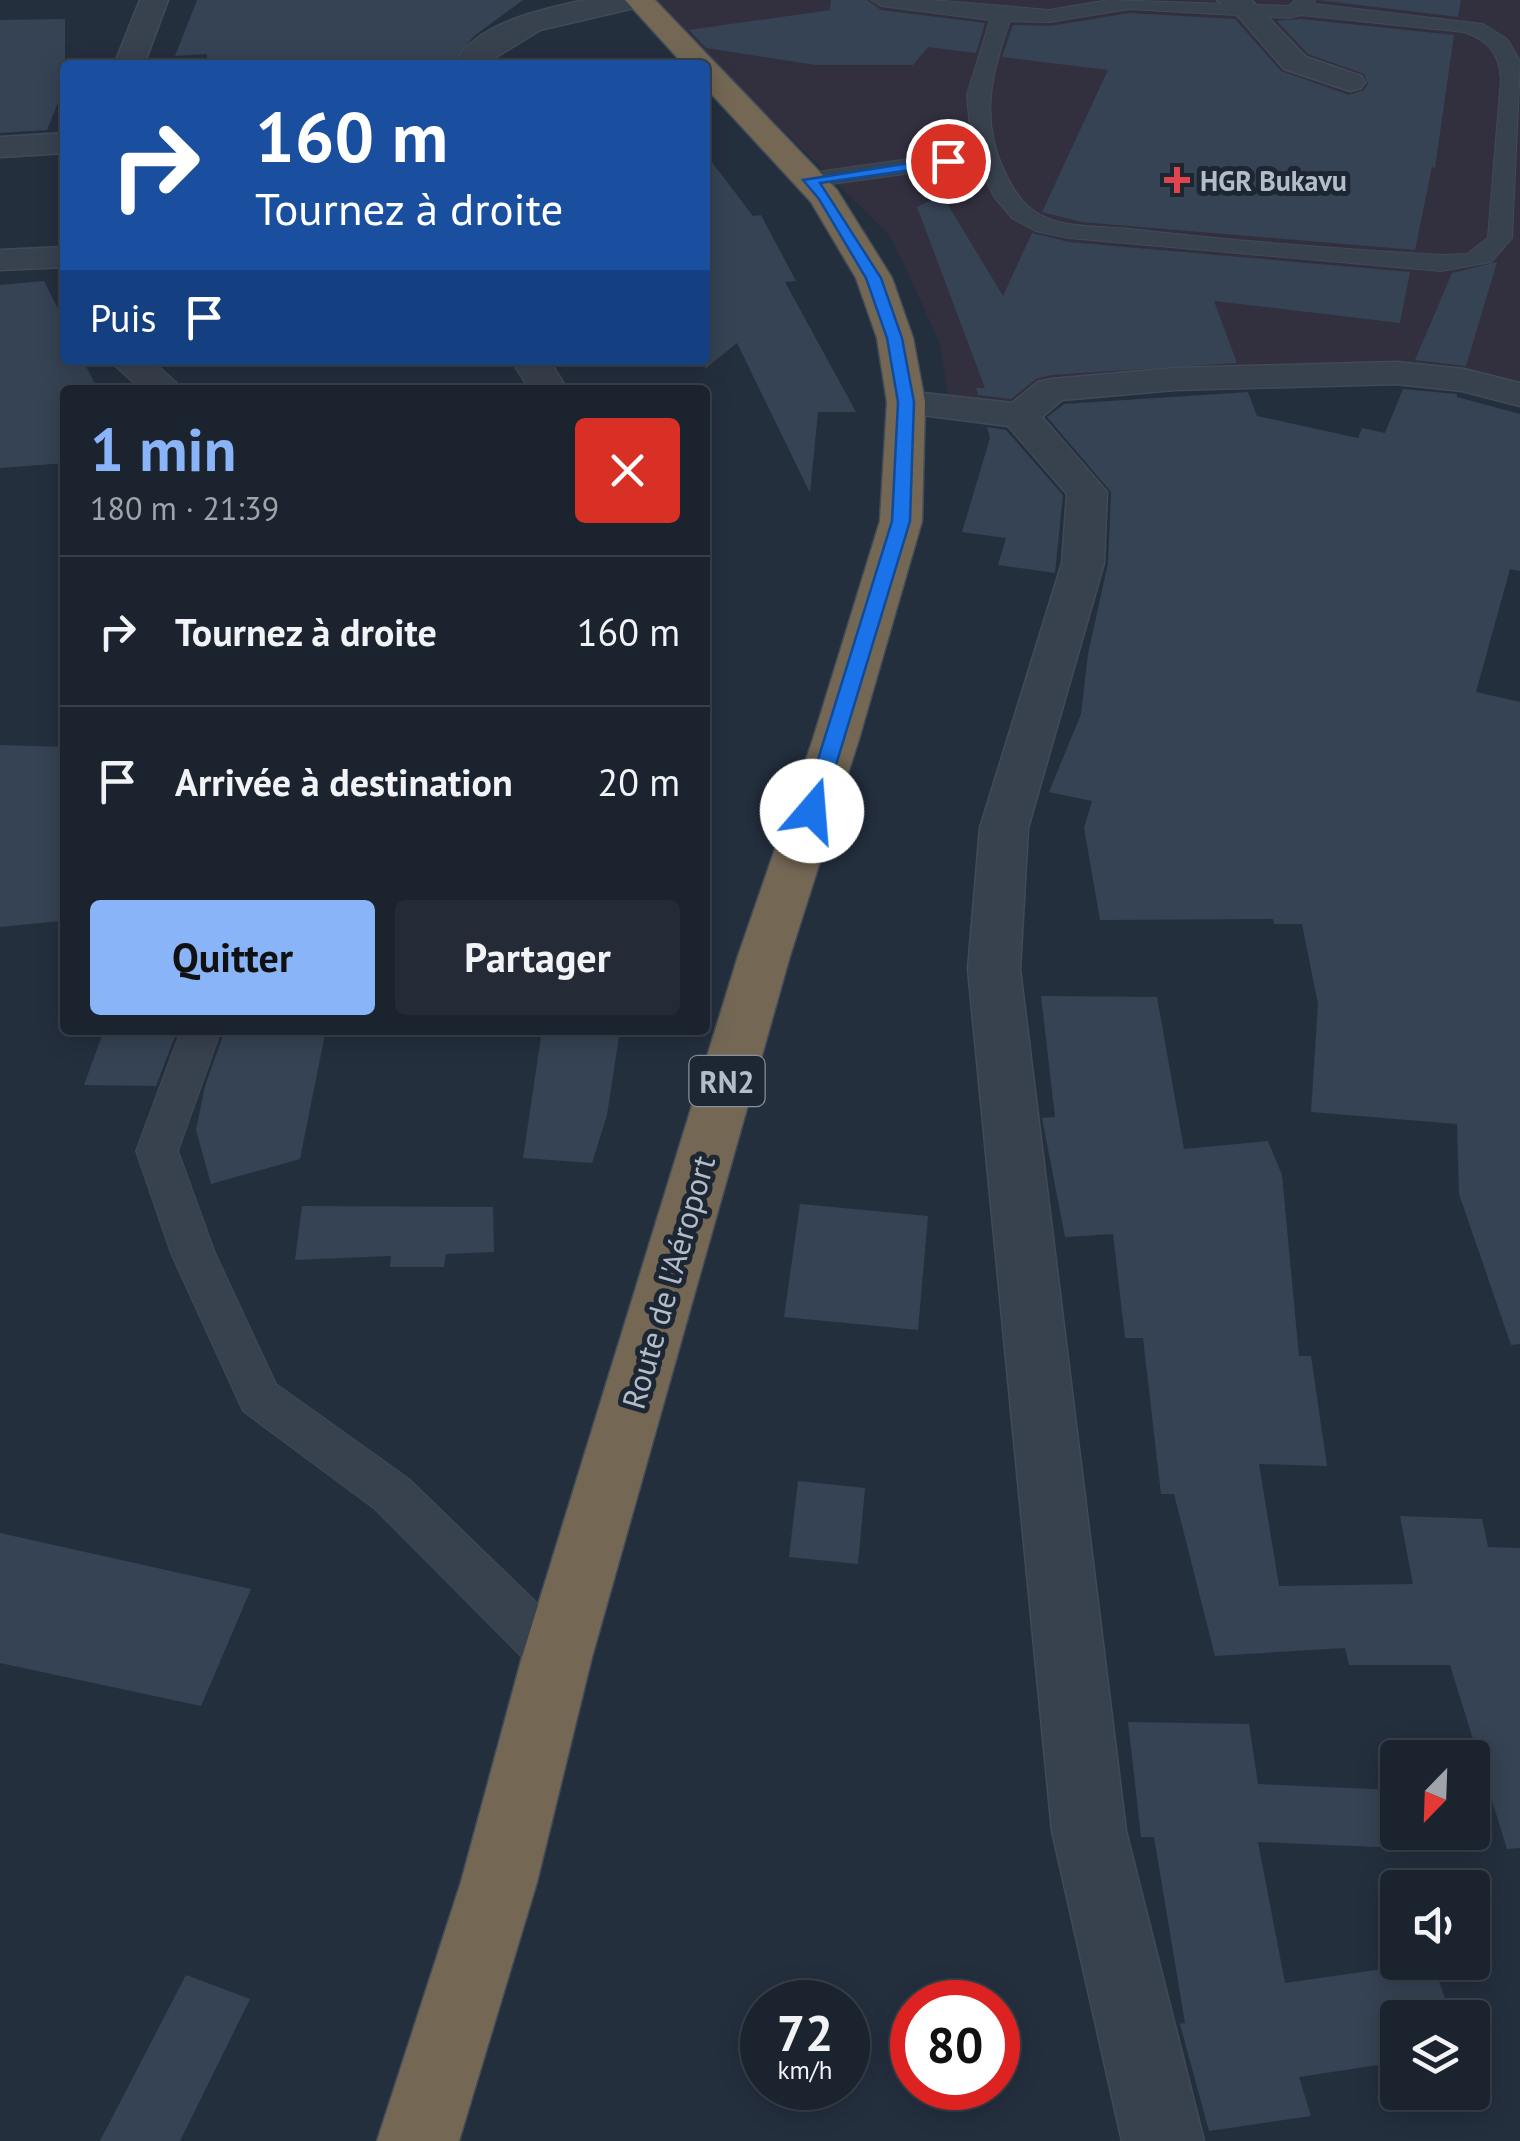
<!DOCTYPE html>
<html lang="fr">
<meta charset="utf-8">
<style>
body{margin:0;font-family:"PT Sans",sans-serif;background:#242b36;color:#f1f3f6;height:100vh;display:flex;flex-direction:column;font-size:38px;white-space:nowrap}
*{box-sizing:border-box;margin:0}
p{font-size:32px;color:#a0a4aa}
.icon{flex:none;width:55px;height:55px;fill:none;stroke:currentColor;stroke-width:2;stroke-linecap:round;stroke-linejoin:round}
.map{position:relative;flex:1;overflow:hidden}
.details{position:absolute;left:60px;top:385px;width:650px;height:650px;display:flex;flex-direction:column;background:#1b232e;border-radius:10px;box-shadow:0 5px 25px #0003,0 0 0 2px #39404a}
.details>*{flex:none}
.hud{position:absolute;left:60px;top:60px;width:650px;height:305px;border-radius:10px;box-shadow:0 5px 25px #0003,0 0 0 2px #39404a;background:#1a4fa0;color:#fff;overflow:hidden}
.needle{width:65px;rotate:203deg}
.buttons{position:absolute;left:1380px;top:1740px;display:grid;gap:20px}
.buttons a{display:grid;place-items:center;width:110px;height:110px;border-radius:10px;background:#1b232e;box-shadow:0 5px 25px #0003,0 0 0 2px #39404a;font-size:50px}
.speed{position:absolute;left:740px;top:1980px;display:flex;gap:20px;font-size:50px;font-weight:700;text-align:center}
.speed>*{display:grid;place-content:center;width:130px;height:130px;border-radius:50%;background:#1b232e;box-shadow:0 5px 25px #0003,0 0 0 2px #39404a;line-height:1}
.speed small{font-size:25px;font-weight:400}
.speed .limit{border:15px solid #d22;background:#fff;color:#111}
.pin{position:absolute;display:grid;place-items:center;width:85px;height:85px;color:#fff;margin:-42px;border:5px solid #fff;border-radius:50%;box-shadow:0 2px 10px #0007}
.me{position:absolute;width:110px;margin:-55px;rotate:18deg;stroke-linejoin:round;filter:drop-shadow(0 0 8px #0008)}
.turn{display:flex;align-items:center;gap:35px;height:210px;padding:0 30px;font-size:45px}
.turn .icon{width:130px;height:130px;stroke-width:2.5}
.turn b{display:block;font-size:70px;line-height:85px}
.then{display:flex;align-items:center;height:95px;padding:0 30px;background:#0003;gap:20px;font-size:38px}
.round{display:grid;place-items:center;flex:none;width:105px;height:105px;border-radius:10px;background:#242b36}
.overview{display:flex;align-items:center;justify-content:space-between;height:170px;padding:0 30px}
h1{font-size:60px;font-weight:800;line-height:75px;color:#8ab4f8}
.button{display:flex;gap:20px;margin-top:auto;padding:20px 30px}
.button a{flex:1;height:115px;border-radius:10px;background:#8ab4f8;color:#111;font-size:40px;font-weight:800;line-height:115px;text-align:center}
.button a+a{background:#242b36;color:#f1f3f6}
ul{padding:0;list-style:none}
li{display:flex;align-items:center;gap:30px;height:150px;padding:0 30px;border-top:2px solid #39404a}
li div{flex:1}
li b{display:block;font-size:38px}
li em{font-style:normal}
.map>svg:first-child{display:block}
</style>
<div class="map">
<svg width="1520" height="2141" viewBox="0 0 1520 2141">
<rect width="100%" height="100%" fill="#242f3e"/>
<path fill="#32303f" d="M649 0H1520V395L1464 380 1051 389 1020 416 950 408 940 343 891 237 777 124 671 33Z"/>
<g fill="#364354">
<path d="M197 0H523L474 36 449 65H207V54L175 56Z"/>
<path d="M831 0H867L881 10 985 23 976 53 928 47 913 65H816L706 48 689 30 830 10Z"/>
<path d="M1318 0H1461L1458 17Z"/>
<path d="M1129 13 1235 19 1281 71 1349 95 1364 90 1368 84 1364 74 1308 54 1277 21 1301 19 1454 35 1435 168 1432 167 1415 250 1081 222 1042 212 1108 70 1002 57 1013 25 1050 26Z"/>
<path d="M65 19V85L47 130 0 133V20Z"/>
<path d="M705 153 753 216 761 215 796 281 785 282 856 412H818L810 493 737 343 705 369Z"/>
<path d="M942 195 1003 296 1032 233 1069 242 1410 272 1400 323 1214 301 1237 363 1051 375 1036 379 1011 399 978 395 976 388H985L917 207Z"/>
<path d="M1497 262 1466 366 1415 360 1452 273Z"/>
<path d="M44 281 65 323V360H83L98 390H65V463L0 468V285Z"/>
<path d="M1403 389 1457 394V397L1520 414V571L1510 569 1476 692 1520 702V1344L1511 1345 1459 1194 1457 1124 1311 1112 1318 1004 1302 924H1274L1273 919 1100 920 1084 828 1092 801 1049 792 1081 714 1088 654 1108 563 1111 492 1047 417 1064 404 1248 392 1257 416 1358 438 1362 428 1385 433Z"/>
<path d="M987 427 1006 430 1063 495 1055 573 998 565 1006 538 962 532 990 438Z"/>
<path d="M0 745 65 747V888L60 921 0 927Z"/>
<path d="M1041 996 1157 997 1184 1149 1268 1141 1282 1175 1299 1356H1311L1327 1466 1259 1464 1279 1586 1413 1584 1400 1516 1482 1519 1488 1547 1520 1548V1848L1507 1849 1450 1665H1349L1345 1648 1215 1656 1174 1494H1161L1143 1338H1125L1113 1234 1065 1237 1042 1118 1055 1117Z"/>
<path d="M104 1030H161L158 1037 175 1036 156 1086 84 1085Z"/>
<path d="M542 1030H620L607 1115 592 1163 523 1158Z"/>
<path d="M325 1034 300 1159 211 1184 196 1130 205 1086 223 1036Z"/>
<path d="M800 1204 928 1216 918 1330 784 1317Z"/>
<path d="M302 1206 493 1207 494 1252 446 1254 444 1267H390L391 1256 295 1260Z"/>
<path d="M798 1481 865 1488 858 1564 789 1557Z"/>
<path d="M0 1533 251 1589 201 1706 0 1663Z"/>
<path d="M1128 1722 1249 1724 1258 1784 1392 1790 1401 1848 1258 1842 1285 1983 1432 1962 1452 2018H1398V2062L1299 2077 1311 2116 1209 2131 1180 2024 1185 2023 1154 1837H1141Z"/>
<path d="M186 1975 250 1999 180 2141H100Z"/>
</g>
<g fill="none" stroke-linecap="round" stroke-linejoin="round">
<g stroke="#414a57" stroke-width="2">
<g id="lane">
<path d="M871 0H931L1049 10 1109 0 1289 6 1295 0H1315L1314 4 1483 24 1507 39 1520 61 1512 238 1491 262 1441 271 1069 238 1036 231 1012 218 995 198 977 164 810 187 802 185 798 180 802 175 810 173 972 150 967 95 990 20 881 6ZM1129 9 1289 18 1301 15 1464 32C1489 41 1499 53 1501 79L1488 238 1467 254 1441 255C1337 249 1233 241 1130 229 1100 226 1059 229 1034 211 1019 201 1010 184 1003 168 980 118 992 71 1010 21L1049 22Z"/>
<path d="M181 1030H221L178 1151 215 1253 276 1384 409 1479 575 1640 582 1657 575 1674 557 1680 539 1674 375 1509 243 1411 171 1253 136 1151Z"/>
</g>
</g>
<g stroke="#414a57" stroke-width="3">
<g id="street">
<path d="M140 0H168L144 65H114Z"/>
<path d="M585 0H647L643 6 540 30 483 65H453C475 23 542 9 585 0Z"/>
<path d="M1217 0H1251L1306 57 1361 76 1365 82 1361 88 1350 91 1284 69 1239 17Z"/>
<path d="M65 133V153L0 157V137Z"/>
<path d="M65 247V267L0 270V250Z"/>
<path d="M109 360H151L184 390H142Z"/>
<path d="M511 360H549L568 390H530Z"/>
<path d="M1396 362 1464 369 1520 383V406L1462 391 1396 384 1175 390 1062 400 1042 417 1107 492 1104 563 1028 828 1020 969 1126 1831 1204 2141H1122L1052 1831 968 969 980 828 1062 563 1067 494 1008 426 906 413 892 410 887 402 892 394 906 391 1012 403 1038 382 1051 379 1175 368Z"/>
</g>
</g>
<g stroke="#434c59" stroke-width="3">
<path id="highway" d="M625 0H655L837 190 892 278 913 338 925 402 922 521 859 739 790 956 592 1657 537 1882 459 2141H377L461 1882 522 1657 738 956 813 739 880 521 887 402 877 338 856 278 811 202 705 87V65H684Z"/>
</g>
<use href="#lane" fill="#38414e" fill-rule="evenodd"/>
<use href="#street" fill="#38414e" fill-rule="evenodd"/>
<use href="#highway" fill="#746855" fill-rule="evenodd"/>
</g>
<path fill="#1a73e8" stroke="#114b97" stroke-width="2.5" d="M948 157 955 161 953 164 820 183 881 278 902 338 914 402 910 521 822 811 812 817 802 811 892 521 898 402 887 338 866 278 819 199 803 180Z"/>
<path fill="#e0444e" stroke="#1d2633" stroke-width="4" d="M1172 165h10v10h10v10h-10v10h-10v-10h-10v-10h10z"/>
<g text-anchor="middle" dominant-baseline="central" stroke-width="10" stroke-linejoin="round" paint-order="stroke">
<g font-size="28" font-weight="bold" fill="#b4bcc9" stroke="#1d2633" text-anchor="start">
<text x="1200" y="180">HGR Bukavu</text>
</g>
<rect fill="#1d2633" stroke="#878f9c" stroke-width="2.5" x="689.5" y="1056" width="75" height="50" rx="8"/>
<g font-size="30" font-weight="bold" fill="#b4bcc9">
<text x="727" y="1081">RN2</text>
</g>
<g font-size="32" fill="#b4bcc9" stroke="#1d2633">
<text transform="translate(668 1282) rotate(-74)">Route de l'Aéroport</text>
</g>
</g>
</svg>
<div class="buttons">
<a><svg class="needle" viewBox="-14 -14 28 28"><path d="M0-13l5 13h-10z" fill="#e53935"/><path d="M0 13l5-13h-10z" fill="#a0a4aa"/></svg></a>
<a><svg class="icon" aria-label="sound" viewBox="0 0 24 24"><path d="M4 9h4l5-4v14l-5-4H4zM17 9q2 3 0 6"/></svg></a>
<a><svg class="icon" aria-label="layers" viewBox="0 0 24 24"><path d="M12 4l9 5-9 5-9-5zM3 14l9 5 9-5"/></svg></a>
</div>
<div class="speed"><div>72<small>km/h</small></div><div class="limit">80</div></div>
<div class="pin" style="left:948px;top:161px;background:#d93025"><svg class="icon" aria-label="arrive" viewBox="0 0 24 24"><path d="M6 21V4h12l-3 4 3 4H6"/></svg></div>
<svg class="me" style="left:812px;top:811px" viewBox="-20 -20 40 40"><circle r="19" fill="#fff"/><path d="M0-13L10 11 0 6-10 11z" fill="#1a73e8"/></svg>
<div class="hud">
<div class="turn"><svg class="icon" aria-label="right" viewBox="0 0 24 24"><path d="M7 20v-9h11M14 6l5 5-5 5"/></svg><div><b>160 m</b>Tournez à droite</div></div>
<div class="then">Puis<svg class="icon" aria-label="arrive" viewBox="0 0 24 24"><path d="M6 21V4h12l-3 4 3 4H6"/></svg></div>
</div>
<section class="details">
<div class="overview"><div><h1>1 min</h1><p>180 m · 21:39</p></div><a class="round" style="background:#d93025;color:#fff"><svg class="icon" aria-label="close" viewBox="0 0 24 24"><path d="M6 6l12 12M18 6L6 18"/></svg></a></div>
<ul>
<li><svg class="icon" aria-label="right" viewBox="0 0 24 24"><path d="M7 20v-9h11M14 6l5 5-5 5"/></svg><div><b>Tournez à droite</b></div><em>160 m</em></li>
<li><svg class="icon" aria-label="arrive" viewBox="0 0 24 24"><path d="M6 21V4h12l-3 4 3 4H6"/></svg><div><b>Arrivée à destination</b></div><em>20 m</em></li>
</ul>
<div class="button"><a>Quitter</a><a>Partager</a></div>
</section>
</div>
